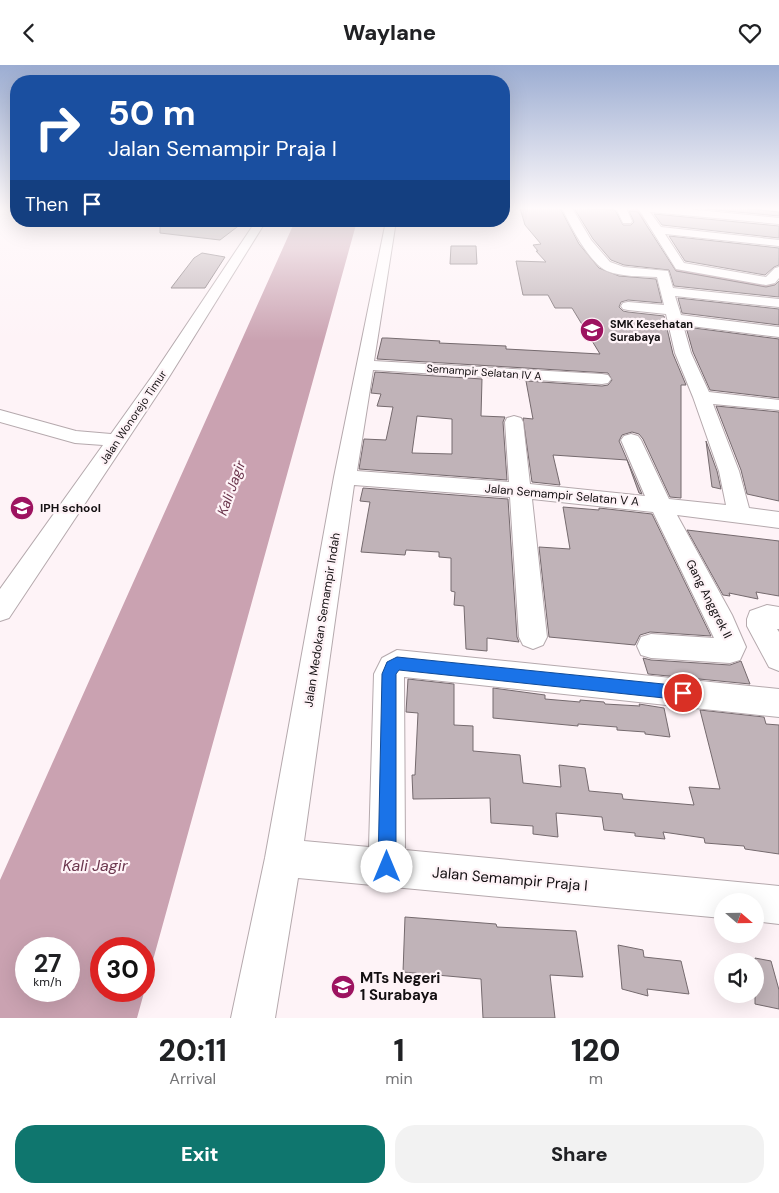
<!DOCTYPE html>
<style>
body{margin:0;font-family:"DM Sans",sans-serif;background:#f2f2f2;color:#202124;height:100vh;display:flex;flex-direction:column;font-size:19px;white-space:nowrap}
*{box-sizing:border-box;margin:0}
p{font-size:16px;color:#757577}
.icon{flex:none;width:28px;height:28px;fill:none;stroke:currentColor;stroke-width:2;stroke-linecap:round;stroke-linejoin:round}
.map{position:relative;height:953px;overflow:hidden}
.side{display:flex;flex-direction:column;background:#fff;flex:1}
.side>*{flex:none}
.hud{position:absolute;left:10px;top:10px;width:500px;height:152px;border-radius:20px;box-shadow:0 5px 20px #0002;background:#1a4fa0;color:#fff;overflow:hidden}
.needle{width:32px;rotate:110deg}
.fabs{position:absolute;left:714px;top:828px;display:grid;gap:10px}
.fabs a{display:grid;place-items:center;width:50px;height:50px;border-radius:50%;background:#fff;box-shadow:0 5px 20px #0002;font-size:25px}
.speed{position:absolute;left:15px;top:872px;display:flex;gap:10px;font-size:25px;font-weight:700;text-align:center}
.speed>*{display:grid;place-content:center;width:65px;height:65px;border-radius:50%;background:#fff;box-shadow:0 5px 20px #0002;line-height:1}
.speed small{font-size:12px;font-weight:400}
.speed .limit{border:8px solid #d22;background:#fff;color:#111}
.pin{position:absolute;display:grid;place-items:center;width:42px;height:42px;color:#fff;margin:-21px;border:2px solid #fff;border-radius:50%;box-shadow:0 1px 5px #0007}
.me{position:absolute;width:55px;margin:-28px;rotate:0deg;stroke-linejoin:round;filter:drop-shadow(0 0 4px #0008)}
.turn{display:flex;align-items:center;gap:18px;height:105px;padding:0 15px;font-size:22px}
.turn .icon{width:65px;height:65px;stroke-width:2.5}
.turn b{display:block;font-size:35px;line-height:42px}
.then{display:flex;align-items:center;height:48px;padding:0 15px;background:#0003;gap:10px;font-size:19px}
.eta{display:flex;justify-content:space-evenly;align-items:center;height:85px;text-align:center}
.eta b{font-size:30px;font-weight:800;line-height:35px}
.button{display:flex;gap:10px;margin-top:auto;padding:10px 15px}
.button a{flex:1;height:58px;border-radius:20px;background:#0f766e;color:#fff;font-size:20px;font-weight:800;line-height:58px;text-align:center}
.button a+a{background:#f2f2f2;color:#202124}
header{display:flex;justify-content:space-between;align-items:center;height:65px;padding:0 15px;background:#fff;font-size:22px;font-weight:800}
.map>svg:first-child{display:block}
</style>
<header><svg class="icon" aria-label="back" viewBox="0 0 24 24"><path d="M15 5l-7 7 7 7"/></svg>Waylane<svg class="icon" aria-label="heart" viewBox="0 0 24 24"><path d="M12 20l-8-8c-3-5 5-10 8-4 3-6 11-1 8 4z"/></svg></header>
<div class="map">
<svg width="779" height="953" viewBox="0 0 779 953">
<rect width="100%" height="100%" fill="#fef3f7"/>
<path fill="#caa2b1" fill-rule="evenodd" d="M295 156H357L137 953H0V815ZM26 884H69V926H26ZM101 884H144V926H101Z"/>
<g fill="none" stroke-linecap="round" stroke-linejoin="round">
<path fill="#caa2b1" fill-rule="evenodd" d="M629 143H639C647 159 652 178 663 191 681 213 751 213 779 220V228C749 220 676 220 657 198 643 183 638 161 629 143Z"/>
</g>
<g fill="#c0b3b8" stroke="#756a6e" fill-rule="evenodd">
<path d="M520 143H560L579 179 599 203 619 211 656 214 662 238 628 235 621 237 619 242 623 246 628 247 664 251 673 289 686 320H681V433L670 432 643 374 639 369 632 367 622 370 619 376 642 429 639 428 627 395 553 390 560 420 532 417 523 353 533 354 526 316 602 321 608 320 612 315 608 308 377 294 382 273H387L440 276 439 278 506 281V284L600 289 572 243H555L548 230H523L516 196 546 197 536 186H538L533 180 541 179 525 160Z"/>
<path d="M574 143 615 145 623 160H631L634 157 629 146 638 147 676 206 766 222 775 220 779 216V232L674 221 669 205 624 200 611 195 593 174Z"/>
<path d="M695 143H742L779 147V151Z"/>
<path d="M654 149 779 161V173L662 160Z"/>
<path d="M160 156H212L241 159 220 175 160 168Z"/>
<path d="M669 171 779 183V200L774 202 765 210 685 196Z"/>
<path d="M451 181H476L477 199H450Z"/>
<path d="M202 188 225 192 205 223H171L194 193Z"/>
<path d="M678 233 779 244V260L682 248Z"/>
<path d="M686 262 779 274V333L710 325 693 287Z"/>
<path d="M375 307 482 314 481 351 505 352 503 357 507 415 359 404 364 374 386 375 393 342 377 341 381 329 371 328ZM417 351 452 354V389L412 388Z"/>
<path d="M716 341 779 347V436L747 429 741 405Z"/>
<path d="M706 376 717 406 721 424 712 422Z"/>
<path d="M363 423 508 434 517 572 519 577 487 573V586L466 584 464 541 454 540 455 527 451 526V493L439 492V487L406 485 405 490 361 487 370 437 360 436Z"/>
<path d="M563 442 599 445V443L652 449 711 571 650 567 640 570 635 580 549 572 539 482 570 484Z"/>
<path d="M687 465 779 476V531L756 527 758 534 729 528 730 531 723 530Z"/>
<path d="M643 593 651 595 730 600 741 596 750 619 648 609Z"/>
<path d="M408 614 454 619V660L473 661V686L520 690 523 718 561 722 559 700 585 703 589 726 622 729 623 734 694 740 689 722 720 724 700 645 764 652 766 659 779 660V789L745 784 744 781 705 778 704 773 663 767 665 774 635 771V768L604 765 602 752 556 748 558 772 533 769V761L491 758 490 733 413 734 412 710H415L418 648 406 647Z"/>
<path d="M493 623 545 630V634L580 637V635L604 637 605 639 640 641 639 639 664 643 670 672 645 669V667L617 665V662L578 659V661L493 653Z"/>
<path d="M405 852 496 859 497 862 576 866 583 912 550 910 555 953H483L481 914 403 907Z"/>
<path d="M618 880 643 885 644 892 681 896 689 929 647 924 648 931 622 924Z"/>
<path d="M755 893 771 896 779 925V944L755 939Z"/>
</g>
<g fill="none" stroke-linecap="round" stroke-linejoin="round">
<g stroke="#b5a9ad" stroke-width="2">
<g id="minor">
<path d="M562 143H572L591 175 610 197 624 202 668 206 673 223 779 234V242L675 231 681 250 779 262V272L683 260 691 288 709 327 779 335V345L713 339 739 406 749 443 779 447V463L677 450 732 550 746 582 740 595 730 598 651 593 641 590 637 581 641 572 651 569 714 573 653 447 532 434 547 572 543 580 533 584 523 580 519 572 510 432 354 420 304 776 369 782 374 609 382 593 397 585 779 624V652L404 612 405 785 779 821V859L755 856V836H722V853L298 813 275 953H231L265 793 334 412 386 156H396L374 296 602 309 608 310 611 314 608 318 602 319 373 305 357 406 509 417 505 357 507 353 514 351 521 353 523 357 530 419 645 431 621 375 624 371 631 369 638 371 641 375 669 434 726 440 719 406 693 332 675 288 666 249 628 245 623 244 621 241 623 238 628 237 664 240 657 212C641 211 622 212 607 206 589 198 570 160 562 143Z"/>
<path d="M616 143H626L632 156 631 158H623Z"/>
<path d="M638 143H676L779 153V159L650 147 661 162 779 175V181L665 169 684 198 766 212 775 203 779 202V213L775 218 766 220 676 204Z"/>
<path d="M256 156H266L169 312 9 553 0 556V524L103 380 75 378 0 357V345L76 366 111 369 153 310Z"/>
<path d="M767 540 779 542V564H777L779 567V606L769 602 747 561V554L750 546Z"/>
</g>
</g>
<use href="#minor" fill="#fff" fill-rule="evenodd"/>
</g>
<linearGradient id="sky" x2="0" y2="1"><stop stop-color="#9cadd2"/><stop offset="0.52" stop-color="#fffafb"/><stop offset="1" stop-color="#fffafb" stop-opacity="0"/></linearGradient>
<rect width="779" height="276" fill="url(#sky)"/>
<path fill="#1a73e8" stroke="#114b97" d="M397 592 683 621 688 623 691 628 688 633 683 635 399 605 396 609V802L394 808 387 811 381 808 378 802 382 609 387 597Z"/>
<defs>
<g id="school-disc" transform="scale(1.25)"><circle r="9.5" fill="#9d1360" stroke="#fef3f7"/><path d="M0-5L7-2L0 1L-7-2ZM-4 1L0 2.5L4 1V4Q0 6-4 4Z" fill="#fff"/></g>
</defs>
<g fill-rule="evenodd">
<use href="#school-disc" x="592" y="265"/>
<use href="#school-disc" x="22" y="443"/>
<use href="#school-disc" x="343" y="922"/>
</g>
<g text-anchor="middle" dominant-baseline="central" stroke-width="4.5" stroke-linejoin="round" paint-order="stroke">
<g font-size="11" font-weight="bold" fill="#130f11" stroke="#fef3f7" text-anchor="start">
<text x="610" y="259">SMK Kesehatan<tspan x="610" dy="13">Surabaya</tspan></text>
</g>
<g font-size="11" fill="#130f11" stroke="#fef3f7">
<text transform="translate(484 307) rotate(4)">Semampir Selatan IV A</text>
<text transform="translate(133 352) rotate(-56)">Jalan Wonorejo Timur</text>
</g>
<g font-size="12" fill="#130f11" stroke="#fef3f7">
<text transform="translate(562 430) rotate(5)">Jalan Semampir Selatan V A</text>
<text transform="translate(709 534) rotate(63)">Gang Anggrek II</text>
<text transform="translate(322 555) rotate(-81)">Jalan Medokan Semampir Indah</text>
</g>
<g font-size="12" font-weight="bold" fill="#130f11" stroke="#fef3f7" text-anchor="start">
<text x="40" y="443">IPH school</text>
</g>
<g font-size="14" font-style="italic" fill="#6c374e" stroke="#fef3f7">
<text transform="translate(231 423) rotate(-70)">Kali Jagir</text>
</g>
<g font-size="15" fill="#130f11" stroke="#fef3f7">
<text transform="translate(510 814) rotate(5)">Jalan Semampir Praja I</text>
</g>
<g font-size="15" font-weight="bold" fill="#130f11" stroke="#fef3f7" text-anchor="start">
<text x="360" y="913">MTs Negeri<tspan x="360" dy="17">1 Surabaya</tspan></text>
</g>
<g font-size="16" font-style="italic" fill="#6c374e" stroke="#fef3f7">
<text x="95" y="800">Kali Jagir</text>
</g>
</g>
</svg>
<div class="fabs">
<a><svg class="needle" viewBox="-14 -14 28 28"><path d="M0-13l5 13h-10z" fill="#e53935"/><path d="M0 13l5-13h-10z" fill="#757577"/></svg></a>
<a><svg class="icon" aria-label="sound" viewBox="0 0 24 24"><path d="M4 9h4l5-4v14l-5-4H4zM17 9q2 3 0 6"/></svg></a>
</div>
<div class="speed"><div>27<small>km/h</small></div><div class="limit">30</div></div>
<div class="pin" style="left:683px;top:628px;background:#d93025"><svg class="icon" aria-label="arrive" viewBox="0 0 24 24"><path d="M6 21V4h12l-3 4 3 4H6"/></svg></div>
<svg class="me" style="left:387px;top:802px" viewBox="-20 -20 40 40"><circle r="19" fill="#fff"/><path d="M0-13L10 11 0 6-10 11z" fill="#1a73e8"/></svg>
<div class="hud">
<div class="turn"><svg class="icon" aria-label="right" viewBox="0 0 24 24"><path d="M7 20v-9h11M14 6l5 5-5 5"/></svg><div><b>50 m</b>Jalan Semampir Praja I</div></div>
<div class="then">Then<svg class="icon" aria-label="arrive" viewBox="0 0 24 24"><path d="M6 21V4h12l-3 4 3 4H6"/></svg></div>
</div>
</div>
<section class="side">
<div class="eta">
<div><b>20:11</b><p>Arrival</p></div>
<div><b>1</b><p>min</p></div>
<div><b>120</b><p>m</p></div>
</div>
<div class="button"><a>Exit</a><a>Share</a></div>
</section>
